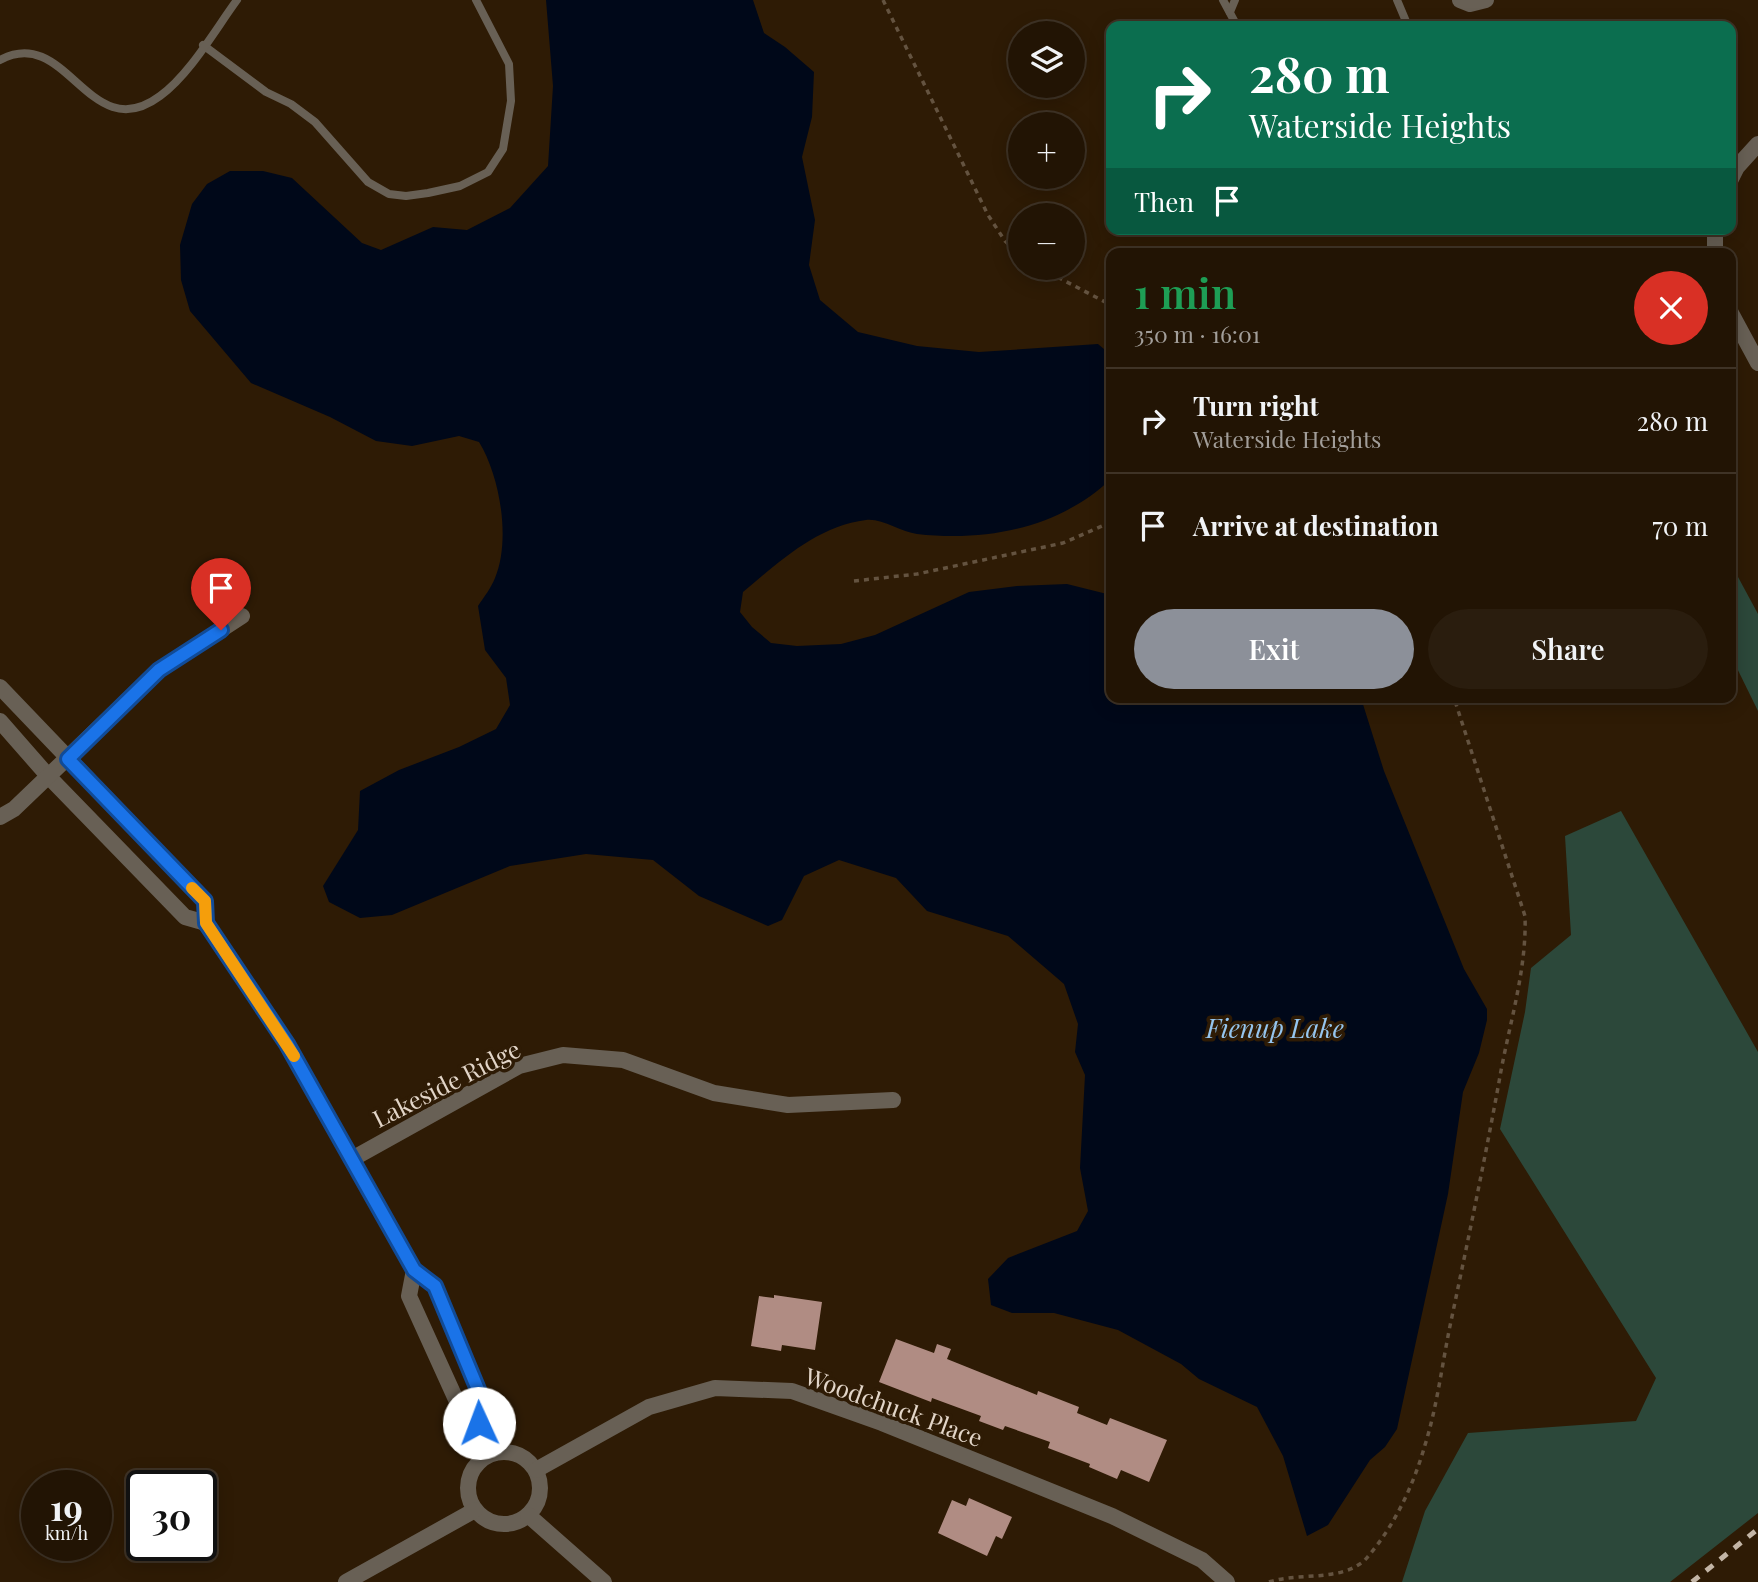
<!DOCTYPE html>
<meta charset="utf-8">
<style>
body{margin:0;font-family:"Playfair Display",serif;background:#2a1d0e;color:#f1f3f6;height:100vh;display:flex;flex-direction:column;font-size:26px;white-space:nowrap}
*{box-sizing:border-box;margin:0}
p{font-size:23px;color:#a29e9a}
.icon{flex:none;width:38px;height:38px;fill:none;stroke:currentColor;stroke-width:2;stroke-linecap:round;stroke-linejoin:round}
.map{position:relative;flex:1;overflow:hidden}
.sheet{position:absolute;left:1106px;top:248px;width:630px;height:455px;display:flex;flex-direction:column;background:#221404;border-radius:14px;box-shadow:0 4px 18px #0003,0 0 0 2px #3f3326}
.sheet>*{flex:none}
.top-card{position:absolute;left:1106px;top:21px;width:630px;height:214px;border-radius:14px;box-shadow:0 4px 18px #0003,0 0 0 2px #3f3326;background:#0b6e4f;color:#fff;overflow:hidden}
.tools{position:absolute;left:1008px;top:21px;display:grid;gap:14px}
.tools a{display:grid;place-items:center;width:77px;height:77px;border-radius:50%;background:#221404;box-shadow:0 4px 18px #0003,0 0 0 2px #3f3326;font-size:35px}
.speed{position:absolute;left:21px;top:1470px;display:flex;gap:14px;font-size:35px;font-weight:700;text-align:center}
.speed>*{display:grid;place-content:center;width:91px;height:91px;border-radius:50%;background:#221404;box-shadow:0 4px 18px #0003,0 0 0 2px #3f3326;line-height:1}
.speed small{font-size:18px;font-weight:400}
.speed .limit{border:4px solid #111;border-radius:10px;background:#fff;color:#111}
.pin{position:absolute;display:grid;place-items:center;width:60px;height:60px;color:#fff;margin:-72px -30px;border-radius:50% 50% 50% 0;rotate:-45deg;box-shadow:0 0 7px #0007}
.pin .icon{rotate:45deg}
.me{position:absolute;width:77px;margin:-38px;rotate:358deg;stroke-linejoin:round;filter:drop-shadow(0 0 5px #0008)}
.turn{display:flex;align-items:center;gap:24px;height:147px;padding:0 28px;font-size:32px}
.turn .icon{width:91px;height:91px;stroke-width:2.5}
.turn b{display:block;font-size:49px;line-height:60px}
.then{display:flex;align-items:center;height:66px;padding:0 28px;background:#0003;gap:14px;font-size:26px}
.round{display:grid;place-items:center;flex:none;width:74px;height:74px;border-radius:37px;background:#2a1d0e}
.overview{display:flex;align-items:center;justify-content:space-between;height:119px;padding:0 28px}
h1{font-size:42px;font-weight:600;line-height:52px;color:#1e9e55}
.action{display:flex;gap:14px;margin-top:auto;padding:14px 28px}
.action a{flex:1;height:80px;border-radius:42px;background:#8c9099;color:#fff;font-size:28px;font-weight:600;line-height:80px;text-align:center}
.action a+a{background:#2a1d0e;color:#f1f3f6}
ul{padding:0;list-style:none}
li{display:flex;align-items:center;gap:21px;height:105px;padding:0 28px;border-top:2px solid #3f3326}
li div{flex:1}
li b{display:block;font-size:26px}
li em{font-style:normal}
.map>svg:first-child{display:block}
</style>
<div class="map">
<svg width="1758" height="1582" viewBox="0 0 1758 1582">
<rect width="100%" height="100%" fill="#2e1b05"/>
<g fill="#2c483a">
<path d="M1731 564 1758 614V711L1731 656Z"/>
<path d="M1621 811 1758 1052V1513L1670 1582H1402L1425 1511 1468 1433 1636 1421 1656 1378 1500 1129 1525 1012 1531 968 1571 935 1565 836Z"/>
</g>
<path fill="#000819" d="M546 0H753L764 33 785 47 814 72 812 117 802 157 815 220 809 265 820 300 858 332 917 346 979 352 1098 344 1111 355V479C1059 528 987 542 917 534 901 532 882 518 866 520 817 526 779 562 743 592L740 612 752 627 771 643 797 646 841 644 875 635 969 592 1017 586 1067 584 1111 595V698H1361L1384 771 1464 969 1487 1009V1020L1479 1053 1463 1092 1448 1194 1397 1429 1385 1447 1370 1460 1328 1525 1307 1536 1283 1456 1257 1407 1199 1379 1181 1364 1118 1330 1054 1313H1012L991 1305 988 1279 1008 1258 1077 1231 1088 1211 1080 1168 1085 1075 1075 1052 1078 1024 1064 984 1008 936 927 911 896 878 839 860 804 876 782 920 768 926 699 896 653 860 586 854 510 866 392 915 360 918 329 902 323 886 358 830 360 791 399 770 459 747 496 729 510 705 506 678 485 650 478 606C484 597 491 588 495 578 511 540 500 476 479 442L459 436 412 446 376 441 330 417 251 383 190 311 181 280 180 245 192 204 207 184 230 171H263L292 178 362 243 381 250 433 227 467 230 510 208 548 166 553 86Z"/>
<g fill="#b08c83">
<path d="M774 1295 822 1302 815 1350 782 1345 781 1351 751 1346 759 1296 774 1298Z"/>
<path d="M896 1339 934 1353 937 1344 951 1349 947 1359 1037 1395 1038 1391 1079 1407 1077 1413 1107 1425 1110 1418 1167 1440 1149 1482 1121 1470 1117 1479 1089 1467 1090 1464 1048 1448 1050 1442 1005 1426 1003 1430 979 1421 981 1416 932 1398 931 1402 879 1382Z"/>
<path d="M969 1498 1012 1517 1002 1539 996 1536 987 1556 938 1533 952 1500 966 1506Z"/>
</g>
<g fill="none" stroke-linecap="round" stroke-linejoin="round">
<g stroke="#645340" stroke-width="3.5" stroke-dasharray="5 5" stroke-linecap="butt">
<path d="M883 0 988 215 1005 241 1020 254"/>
<path d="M1040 268 1111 305"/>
<path d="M854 581 917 574 1063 543 1111 522"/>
<path d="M1269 1582C1301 1572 1338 1582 1364 1561 1393 1529 1413 1487 1425 1445 1437 1407 1442 1365 1450 1326 1467 1245 1484 1164 1499 1082 1508 1028 1527 971 1525 916L1454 698"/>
</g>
<g stroke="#686055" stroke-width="8">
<path d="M1223 0 1237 26"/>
<path d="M1397 0 1408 26"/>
<path d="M1230 12 1235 0"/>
<path d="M203 45 266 92 291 104 315 122 368 182 389 194 406 196 428 193 460 186 488 172 503 149 511 101 509 64 476 0"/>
<path d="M0 60C67 23 89 149 160 96 190 74 215 30 237 0"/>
</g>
<g stroke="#686055" stroke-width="16">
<path d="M1460 0 1470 4 1486 0"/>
<path d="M1731 179 1737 167 1758 144"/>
<path d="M1715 254V229"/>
<path d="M1731 313 1758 363"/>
<path d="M0 687 205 901 206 923 185 917 49 777 0 721"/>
<path d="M0 817 14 809 159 670 242 616"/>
<path d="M206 923 287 1044 414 1270 435 1286 484 1404 479 1423 463 1415 409 1296 414 1270"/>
<path d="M352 1159 519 1066 563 1055 623 1060 714 1093 788 1105 893 1100"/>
<path d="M479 1423 494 1453"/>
<circle cx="504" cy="1488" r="36"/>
<path d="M536 1470 649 1407 715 1388 792 1391 882 1423 1112 1516 1202 1560 1227 1582"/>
<path d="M528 1515 604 1582"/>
<path d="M346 1582 475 1510"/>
</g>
<path stroke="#c3b5a6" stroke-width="5" stroke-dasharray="9 9" stroke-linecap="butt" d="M1692 1582 1758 1529"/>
</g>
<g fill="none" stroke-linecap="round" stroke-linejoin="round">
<g stroke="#114b97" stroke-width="18">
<path id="route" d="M221 630 159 670 68 759 205 901 206 923 287 1044 414 1270 435 1286 484 1404 479 1423"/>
</g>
<use href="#route" stroke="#1a73e8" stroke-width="12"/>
<path stroke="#f59e0b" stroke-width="12" d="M192 888 205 901 206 923 294 1056"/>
</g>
<g text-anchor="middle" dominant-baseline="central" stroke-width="7" stroke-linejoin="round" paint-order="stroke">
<g font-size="24" fill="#e2d5c8" stroke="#2e1b05">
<text transform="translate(446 1083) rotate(-27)">Lakeside Ridge</text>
<text transform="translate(894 1406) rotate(20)">Woodchuck Place</text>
</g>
<g font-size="26" font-style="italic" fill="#95c5ee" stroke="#2e1b05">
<text x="1275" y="1027">Fienup Lake</text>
</g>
</g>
</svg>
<div class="tools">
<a><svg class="icon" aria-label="layers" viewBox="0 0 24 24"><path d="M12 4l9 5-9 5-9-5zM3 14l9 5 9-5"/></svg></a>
<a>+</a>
<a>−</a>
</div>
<div class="speed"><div>19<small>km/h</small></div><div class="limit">30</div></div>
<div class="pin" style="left:221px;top:630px;background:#d93025"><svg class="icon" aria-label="arrive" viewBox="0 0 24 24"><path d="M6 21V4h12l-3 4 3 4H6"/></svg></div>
<svg class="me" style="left:479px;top:1423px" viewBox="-20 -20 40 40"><circle r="19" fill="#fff"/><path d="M0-13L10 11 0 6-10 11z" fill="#1a73e8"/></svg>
<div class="top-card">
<div class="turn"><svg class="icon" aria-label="right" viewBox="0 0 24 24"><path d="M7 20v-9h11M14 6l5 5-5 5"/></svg><div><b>280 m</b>Waterside Heights</div></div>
<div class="then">Then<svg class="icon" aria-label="arrive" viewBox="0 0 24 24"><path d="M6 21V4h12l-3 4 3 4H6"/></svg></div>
</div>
<section class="sheet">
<div class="overview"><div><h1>1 min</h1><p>350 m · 16:01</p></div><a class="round" style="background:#d93025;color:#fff"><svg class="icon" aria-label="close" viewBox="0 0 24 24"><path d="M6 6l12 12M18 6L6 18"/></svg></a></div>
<ul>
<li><svg class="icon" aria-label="right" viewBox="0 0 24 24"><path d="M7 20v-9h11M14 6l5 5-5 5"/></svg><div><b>Turn right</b><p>Waterside Heights</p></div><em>280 m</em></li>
<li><svg class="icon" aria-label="arrive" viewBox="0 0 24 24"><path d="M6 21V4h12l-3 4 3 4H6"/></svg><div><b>Arrive at destination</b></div><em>70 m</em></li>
</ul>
<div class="action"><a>Exit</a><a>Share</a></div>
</section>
</div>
